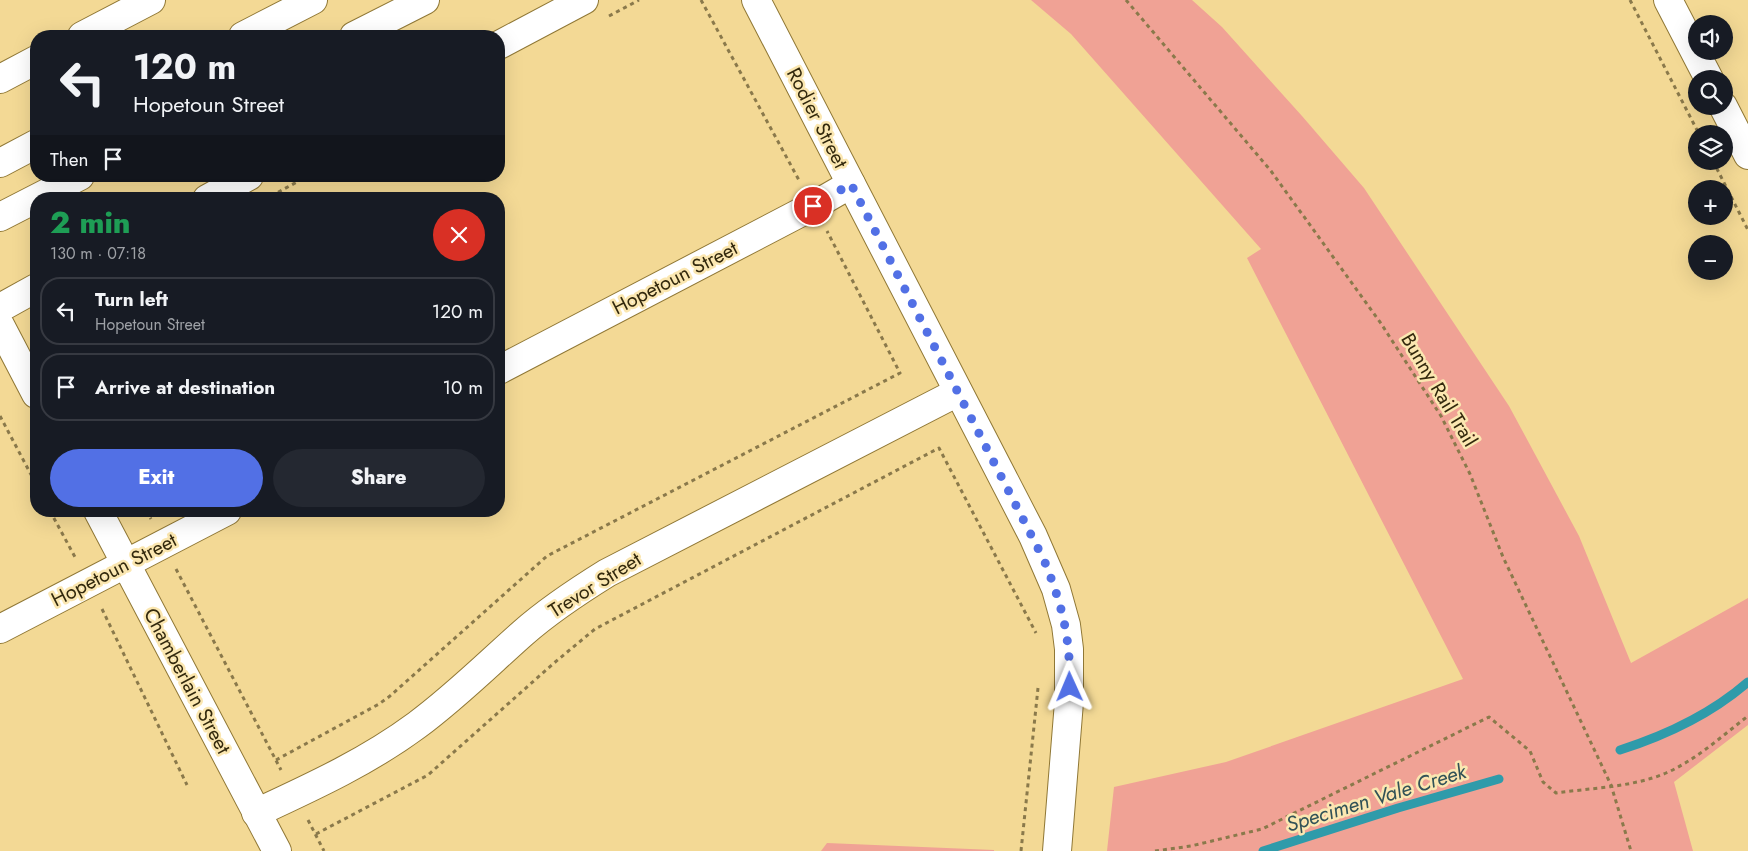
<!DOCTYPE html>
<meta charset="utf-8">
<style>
body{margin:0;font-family:Jost,sans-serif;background:#242831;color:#f1f3f6;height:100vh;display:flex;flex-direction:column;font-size:19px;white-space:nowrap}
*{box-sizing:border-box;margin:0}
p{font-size:16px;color:#9ea1a6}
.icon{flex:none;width:28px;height:28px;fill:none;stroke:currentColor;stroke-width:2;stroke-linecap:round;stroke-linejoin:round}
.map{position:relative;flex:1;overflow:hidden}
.panel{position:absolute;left:30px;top:192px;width:475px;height:325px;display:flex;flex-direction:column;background:#171b24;border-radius:20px;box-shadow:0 5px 20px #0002}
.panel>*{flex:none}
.top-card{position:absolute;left:30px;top:30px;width:475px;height:152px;border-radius:20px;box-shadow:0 5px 20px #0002;background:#171b24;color:#f1f3f6;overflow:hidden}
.fabs{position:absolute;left:1688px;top:15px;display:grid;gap:10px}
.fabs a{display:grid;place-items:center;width:45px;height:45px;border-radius:50%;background:#171b24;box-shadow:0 5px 20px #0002;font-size:25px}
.pin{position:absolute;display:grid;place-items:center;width:42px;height:42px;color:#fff;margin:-21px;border:2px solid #fff;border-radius:50%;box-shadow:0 1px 5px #0007}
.me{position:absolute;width:55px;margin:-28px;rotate:359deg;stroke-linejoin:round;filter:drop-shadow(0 0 4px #0008)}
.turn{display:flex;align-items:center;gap:18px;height:105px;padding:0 20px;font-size:22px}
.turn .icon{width:65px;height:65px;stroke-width:2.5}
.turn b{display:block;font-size:35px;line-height:42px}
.then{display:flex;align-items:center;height:48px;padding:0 20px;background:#0003;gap:10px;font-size:19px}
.round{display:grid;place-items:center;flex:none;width:52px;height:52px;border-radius:26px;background:#242831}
.overview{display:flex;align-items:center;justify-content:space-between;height:85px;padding:0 20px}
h1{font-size:30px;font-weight:800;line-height:38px;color:#1e9e55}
.action{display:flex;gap:10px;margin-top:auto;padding:10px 20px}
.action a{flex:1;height:58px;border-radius:30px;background:#5270e5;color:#fff;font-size:20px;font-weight:800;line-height:58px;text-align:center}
.action a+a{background:#242831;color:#f1f3f6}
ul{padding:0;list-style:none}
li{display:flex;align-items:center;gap:15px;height:68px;margin:0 10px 8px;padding:0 10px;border:2px solid #363941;border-radius:20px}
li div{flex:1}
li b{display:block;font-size:19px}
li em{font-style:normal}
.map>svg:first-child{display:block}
</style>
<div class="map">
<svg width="1748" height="851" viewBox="0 0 1748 851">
<rect width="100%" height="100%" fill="#f3d995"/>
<g fill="#f0a295">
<path d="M1031 0H1192L1222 27 1302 116 1364 188 1509 406 1579 536 1631 663 1748 598V725L1674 782 1693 851H1107L1114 787 1226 762 1463 679 1247 258 1261 249 1071 34Z"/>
<path d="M827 843 994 850V851H821Z"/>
</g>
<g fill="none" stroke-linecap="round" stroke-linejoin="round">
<g stroke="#2f9baa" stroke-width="9">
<path d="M1620 750C1667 735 1710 715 1748 682"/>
<path d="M1263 851 1398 808 1499 779"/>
</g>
<g stroke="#907836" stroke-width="30">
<g id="minor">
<path d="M756 0 1033 536 1056 589 1066 625 1069 649V702L1057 851"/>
<path d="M1668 0 1709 79"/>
<path d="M82 36 151 0"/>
<path d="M499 45 584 0"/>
<path d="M0 79 36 60"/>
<path d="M1723 106 1748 155"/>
<path d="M207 199 249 176"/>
<path d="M0 308 36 288"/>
<path d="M0 325 36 394"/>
<path d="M499 370 813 206 851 184"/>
<path d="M98 511 277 851"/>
<path d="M0 629 227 511"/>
<path d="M256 813C312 787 367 762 417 725 455 697 488 664 523 633 549 610 578 591 607 573L958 392"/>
</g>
</g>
<g stroke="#907836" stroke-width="30">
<g id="major">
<path d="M243 36 313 0"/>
<path d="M354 36 425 0"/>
<path d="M0 163 36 144"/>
<path d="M0 217 80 176"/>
</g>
</g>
<g stroke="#8a794b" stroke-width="3" stroke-dasharray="4 4" stroke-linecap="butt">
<path d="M701 0 800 182"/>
<path d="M1126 0 1271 171 1380 322 1441 416 1470 474 1503 557 1611 785 1631 851"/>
<path d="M1630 0 1699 134"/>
<path d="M609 16 639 0"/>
<path d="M1713 161 1748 230"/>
<path d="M271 196 308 176"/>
<path d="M0 416 36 484"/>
<path d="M50 511 75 557"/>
<path d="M146 511 151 519"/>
<path d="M176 569 281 770"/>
<path d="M102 609 187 785"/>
<path d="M276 760 379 704 390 696 547 556 900 373 827 231"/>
<path d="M308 820 324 851"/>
<path d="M316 834 428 775 554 663 595 629 939 448 1036 633"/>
<path d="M1021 851 1038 688"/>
<path d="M1155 851 1191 846 1262 829 1489 717 1530 751 1543 782 1556 793C1591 788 1634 787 1666 773 1696 760 1722 736 1748 716"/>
</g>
<use href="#minor" stroke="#fff" stroke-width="28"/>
<use href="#major" stroke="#fff" stroke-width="28"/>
</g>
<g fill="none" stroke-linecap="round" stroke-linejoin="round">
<path stroke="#5270e5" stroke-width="9" stroke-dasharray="0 16.2" d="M813 206 851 184 1044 560C1063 607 1070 637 1070 687"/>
</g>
<g text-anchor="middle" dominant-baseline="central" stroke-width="5" stroke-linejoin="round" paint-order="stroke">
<g font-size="20" fill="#33290d" stroke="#fbe7b1">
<text transform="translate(817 118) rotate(63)">Rodier Street</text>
<text transform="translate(675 278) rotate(-27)">Hopetoun Street</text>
<text transform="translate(1439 390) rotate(59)">Bunny Rail Trail</text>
<text transform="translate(114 570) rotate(-27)">Hopetoun Street</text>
<text transform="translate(595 585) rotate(-32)">Trevor Street</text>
<text transform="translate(187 681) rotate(62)">Chamberlain Street</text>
</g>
<g font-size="21" font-style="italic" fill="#325257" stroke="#fbe7b1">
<text transform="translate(1376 798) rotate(-17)">Specimen Vale Creek</text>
</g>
</g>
</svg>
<div class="fabs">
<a><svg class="icon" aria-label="sound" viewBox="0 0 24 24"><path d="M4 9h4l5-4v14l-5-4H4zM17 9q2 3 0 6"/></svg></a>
<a><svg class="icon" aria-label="search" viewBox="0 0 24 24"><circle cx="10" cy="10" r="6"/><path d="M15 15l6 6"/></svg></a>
<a><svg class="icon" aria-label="layers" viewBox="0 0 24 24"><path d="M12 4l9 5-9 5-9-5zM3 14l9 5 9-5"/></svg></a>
<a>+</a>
<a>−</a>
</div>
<div class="pin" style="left:813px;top:206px;background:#d93025"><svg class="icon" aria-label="arrive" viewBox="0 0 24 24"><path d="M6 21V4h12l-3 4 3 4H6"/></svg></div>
<svg class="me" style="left:1070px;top:687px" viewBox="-20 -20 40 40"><path d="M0-17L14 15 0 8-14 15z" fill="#5270e5" stroke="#fff" stroke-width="4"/></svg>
<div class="top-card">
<div class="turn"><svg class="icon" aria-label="left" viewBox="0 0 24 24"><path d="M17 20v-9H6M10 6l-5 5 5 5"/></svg><div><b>120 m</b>Hopetoun Street</div></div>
<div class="then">Then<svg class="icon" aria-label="arrive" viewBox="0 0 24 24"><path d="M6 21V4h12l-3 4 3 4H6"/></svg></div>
</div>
<section class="panel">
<div class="overview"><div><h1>2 min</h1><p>130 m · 07:18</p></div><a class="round" style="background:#d93025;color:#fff"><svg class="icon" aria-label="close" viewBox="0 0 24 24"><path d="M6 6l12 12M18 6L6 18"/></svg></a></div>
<ul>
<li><svg class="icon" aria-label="left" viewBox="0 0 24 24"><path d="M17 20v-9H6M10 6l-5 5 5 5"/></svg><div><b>Turn left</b><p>Hopetoun Street</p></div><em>120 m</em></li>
<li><svg class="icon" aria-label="arrive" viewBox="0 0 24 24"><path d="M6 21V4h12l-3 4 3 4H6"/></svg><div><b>Arrive at destination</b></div><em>10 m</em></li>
</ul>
<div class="action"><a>Exit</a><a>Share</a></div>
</section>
</div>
